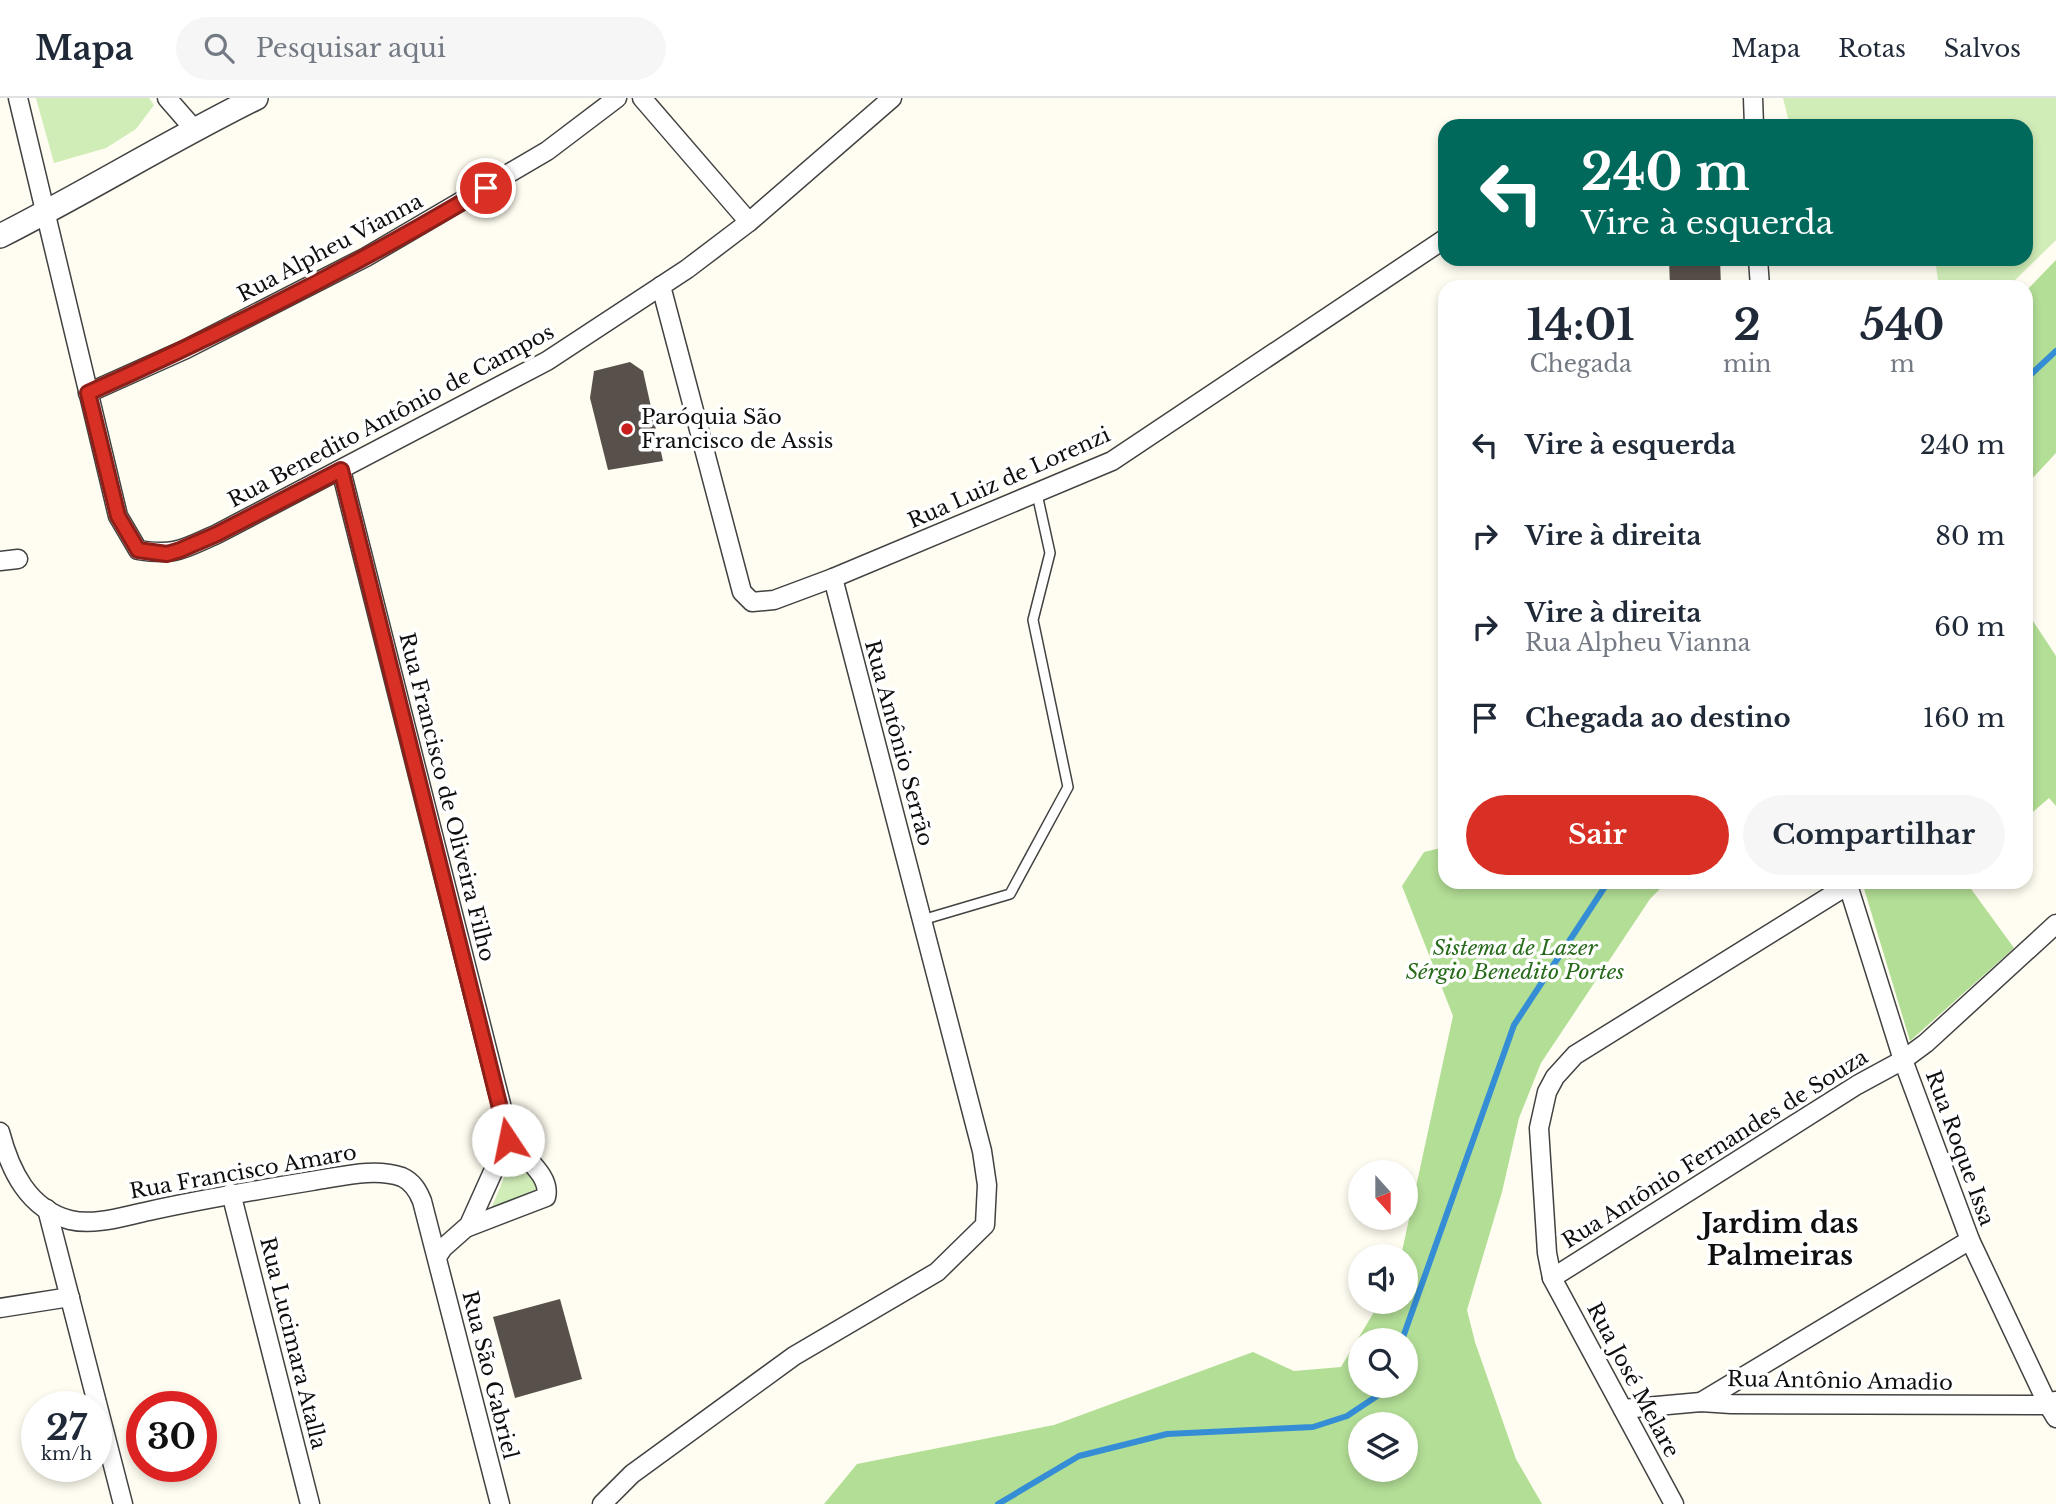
<!DOCTYPE html>
<html lang="pt">
<meta charset="utf-8">
<style>
body{margin:0;font-family:"Libre Baskerville",serif;background:#f6f6f7;color:#1f2937;height:100vh;display:flex;flex-direction:column;font-size:26px;white-space:nowrap}
*{box-sizing:border-box;margin:0}
p{font-size:23px;color:#747a83}
.icon{flex:none;width:38px;height:38px;fill:none;stroke:currentColor;stroke-width:2;stroke-linecap:round;stroke-linejoin:round}
.map{position:relative;flex:1;overflow:hidden}
.drawer{position:absolute;left:1438px;top:182px;width:595px;height:609px;display:flex;flex-direction:column;background:#fff;border-radius:21px;box-shadow:0 4px 10px #0003}
.drawer>*{flex:none}
.guide{position:absolute;left:1438px;top:21px;width:595px;height:147px;border-radius:21px;box-shadow:0 4px 10px #0003;background:#00695c;color:#fff;overflow:hidden}
.needle{width:46px;rotate:159deg}
.buttons{position:absolute;left:1348px;top:1062px;display:grid;gap:14px}
.buttons a{display:grid;place-items:center;width:70px;height:70px;border-radius:50%;background:#fff;box-shadow:0 4px 10px #0003;font-size:35px}
.speed{position:absolute;left:21px;top:1293px;display:flex;gap:14px;font-size:35px;font-weight:700;text-align:center}
.speed>*{display:grid;place-content:center;width:91px;height:91px;border-radius:50%;background:#fff;box-shadow:0 4px 10px #0003;line-height:1}
.speed small{font-size:18px;font-weight:400}
.speed .limit{border:10px solid #d22;background:#fff;color:#111}
.pin{position:absolute;display:grid;place-items:center;width:60px;height:60px;color:#fff;margin:-30px;border:4px solid #fff;border-radius:50%;box-shadow:0 2px 7px #0007}
.me{position:absolute;width:77px;margin:-38px;rotate:349deg;stroke-linejoin:round;filter:drop-shadow(0 0 5px #0008)}
.turn{display:flex;align-items:center;gap:24px;height:147px;padding:0 28px;font-size:32px}
.turn .icon{width:91px;height:91px;stroke-width:2.5}
.turn b{display:block;font-size:49px;line-height:60px}
.eta{display:flex;justify-content:space-evenly;align-items:center;height:119px;text-align:center}
.eta b{font-size:42px;font-weight:700;line-height:49px}
.primary-button{display:flex;gap:14px;margin-top:auto;padding:14px 28px}
.primary-button a{flex:1;height:80px;border-radius:42px;background:#d93025;color:#fff;font-size:28px;font-weight:700;line-height:80px;text-align:center}
.primary-button a+a{background:#f6f6f7;color:#1f2937}
ul{padding:0;list-style:none}
li{display:flex;align-items:center;gap:21px;height:91px;padding:0 28px}
li div{flex:1}
li b{display:block;font-size:26px}
li em{font-style:normal}
header{display:flex;align-items:center;gap:42px;box-sizing:border-box;height:98px;padding:0 35px;background:#fff;border-bottom:2px solid #e0e1e3}
header strong{font-size:33px}
nav{display:flex;gap:38px;margin-inline-start:auto;font-size:24px}
.search{width:490px;height:63px;background:#f6f6f7;display:flex;align-items:center;gap:18px;box-sizing:border-box;padding:0 24px;border-radius:38px;color:#747a83;font-size:26px}
.map>svg:first-child{display:block}
</style>
<header>
<strong>Mapa</strong>
<div class="search"><svg class="icon" aria-label="search" viewBox="0 0 24 24"><circle cx="10" cy="10" r="6"/><path d="M15 15l6 6"/></svg>Pesquisar aqui</div>
<nav><a>Mapa</a><a>Rotas</a><a>Salvos</a></nav>
</header>
<div class="map">
<svg width="2056" height="1406" viewBox="0 0 2056 1406">
<rect width="100%" height="100%" fill="#fffdf1"/>
<g fill="#d0ecb7">
<path d="M36 0H149L154 7 136 31 106 50 54 65Z"/>
<path d="M1783 0H2056V142L2008 189H1939L1935 161H2026V28H1790Z"/>
<path d="M513 1058 543 1095 489 1116Z"/>
</g>
<g fill="#b3de96" fill-rule="evenodd">
<path d="M2056 162V355L2027 386V192Z"/>
<path d="M2027 514 2056 558V708L2049 700 2027 719Z"/>
<path d="M1445 749 1446 784H1667L1650 801 1541 965 1519 1020 1502 1094 1467 1212 1475 1244 1516 1361 1542 1406H824L857 1366 1054 1327 1253 1254 1294 1273 1341 1269 1380 1204H1405V1158H1401L1453 918 1402 788 1424 754ZM1360 1242H1405V1288H1360ZM1360 1326H1405V1372H1360Z"/>
<path d="M1862 784H1966L2014 850 1910 943Z"/>
</g>
<g fill="none" stroke-linecap="round" stroke-linejoin="round">
<g stroke="#348dd5" stroke-width="6">
<path d="M2026 281 2056 253"/>
<path d="M1402 1242 1514 927 1608 784"/>
<path d="M998 1406 1079 1358 1167 1336 1313 1329 1347 1318 1383 1294 1385 1288"/>
</g>
</g>
<g fill="#58504a">
<path d="M1669 161H1720L1721 189H1670Z"/>
<path d="M630 264 643 273 663 363 608 372 590 300 594 273Z"/>
<path d="M560 1201 582 1281 515 1300 493 1219Z"/>
</g>
<g fill="none" stroke-linecap="round" stroke-linejoin="round">
<g stroke="#424242" stroke-width="12">
<path id="service" d="M922 822 1010 796 1068 689 1033 522 1050 455 1037 396"/>
</g>
<g stroke="#424242" stroke-width="21">
<g id="minor">
<path d="M18 0 118 418 138 452C176 458 183 451 217 436L547 263 687 171 749 124 892 0"/>
<path d="M167 0 194 31"/>
<path d="M642 0 749 124"/>
<path d="M1753 0 1754 28"/>
<path d="M1758 161 1760 189"/>
<path d="M661 188 742 494 752 504 774 502 833 480 1112 363 1446 140"/>
<path d="M88 295 186 251 366 159 547 53 617 0"/>
<path d="M341 372 509 1038 469 1127 443 1150 437 1159"/>
<path d="M0 463 18 461"/>
<path d="M1847 784 1903 962 1970 1142 2048 1307 2056 1320"/>
<path d="M0 1034C10 1072 28 1111 70 1122 95 1128 124 1118 149 1113 203 1101 257 1092 312 1083 340 1079 374 1069 402 1079 413 1084 418 1093 422 1103L500 1406"/>
<path d="M231 1095 310 1406"/>
<path d="M47 1111 123 1406"/>
<path d="M468 1129 546 1099C552 1076 518 1056 509 1038"/>
<path d="M1552 1180 1857 987 1903 962 1926 945 2056 826"/>
<path d="M0 1210 70 1199"/>
<path d="M1701 1304 1970 1142"/>
<path d="M1623 1311 1701 1304 1731 1306 2048 1307 2055 1303"/>
<path d="M602 1406 632 1376 794 1258 937 1174 985 1127 987 1087 982 1053 833 480"/>
<path d="M1674 1406 1552 1180 1547 1155 1539 1030 1547 994 1555 979 1575 957 1848 787"/>
</g>
</g>
<g stroke="#424242" stroke-width="26">
<path id="tertiary" d="M0 138C87 94 169 43 256 0"/>
</g>
<use href="#service" stroke="#fff" stroke-width="9"/>
<use href="#minor" stroke="#fff" stroke-width="18"/>
<use href="#tertiary" stroke="#fff" stroke-width="23"/>
</g>
<g fill="none" stroke-linecap="round" stroke-linejoin="round">
<g stroke="#8d1f18" stroke-width="18">
<path id="route" d="M486 90C358 167 224 234 88 295L118 418 138 452 167 456 180 452 217 436 341 372 508 1042"/>
</g>
<use href="#route" stroke="#d93025" stroke-width="12"/>
</g>
<circle fill="#c81e1e" stroke="#fff" stroke-width="2.5" cx="627" cy="331" r="7"/>
<g text-anchor="middle" dominant-baseline="central" stroke-width="7" stroke-linejoin="round" paint-order="stroke">
<g font-size="21" fill="#0f0f0f" stroke="#fff">
<text transform="translate(330 150) rotate(-28)">Rua Alpheu Vianna</text>
<text transform="translate(391 318) rotate(-28)">Rua Benedito Antônio de Campos</text>
<text transform="translate(1009 380) rotate(-24)">Rua Luiz de Lorenzi</text>
<text transform="translate(899 645) rotate(75)">Rua Antônio Serrão</text>
<text transform="translate(447 699) rotate(76)">Rua Francisco de Oliveira Filho</text>
<text transform="translate(1960 1050) rotate(70)">Rua Roque Issa</text>
<text transform="translate(1715 1051) rotate(-32)">Rua Antônio Fernandes de Souza</text>
<text transform="translate(243 1074) rotate(-10)">Rua Francisco Amaro</text>
<text transform="translate(293 1245) rotate(76)">Rua Lucimara Atalla</text>
<text transform="translate(490 1277) rotate(76)">Rua São Gabriel</text>
<text transform="translate(1633 1282) rotate(62)">Rua José Melare</text>
<text transform="translate(1840 1283) rotate(1)">Rua Antônio Amadio</text>
</g>
<g font-size="21" fill="#0f0f0f" stroke="#fff" text-anchor="start">
<text x="641" y="319">Paróquia São<tspan x="641" dy="24">Francisco de Assis</tspan></text>
</g>
<g font-size="21" font-style="italic" fill="#276b1a" stroke="#fff">
<text x="1515" y="850">Sistema de Lazer<tspan x="1515" dy="24">Sérgio Benedito Portes</tspan></text>
</g>
<g font-size="28" font-weight="bold" fill="#0f0f0f" stroke="#fff">
<text x="1780" y="1125">Jardim das<tspan x="1780" dy="32">Palmeiras</tspan></text>
</g>
</g>
</svg>
<div class="buttons">
<a><svg class="needle" viewBox="-14 -14 28 28"><path d="M0-13l5 13h-10z" fill="#e53935"/><path d="M0 13l5-13h-10z" fill="#747a83"/></svg></a>
<a><svg class="icon" aria-label="sound" viewBox="0 0 24 24"><path d="M4 9h4l5-4v14l-5-4H4zM17 9q2 3 0 6"/></svg></a>
<a><svg class="icon" aria-label="search" viewBox="0 0 24 24"><circle cx="10" cy="10" r="6"/><path d="M15 15l6 6"/></svg></a>
<a><svg class="icon" aria-label="layers" viewBox="0 0 24 24"><path d="M12 4l9 5-9 5-9-5zM3 14l9 5 9-5"/></svg></a>
</div>
<div class="speed"><div>27<small>km/h</small></div><div class="limit">30</div></div>
<div class="pin" style="left:486px;top:90px;background:#d93025"><svg class="icon" aria-label="arrive" viewBox="0 0 24 24"><path d="M6 21V4h12l-3 4 3 4H6"/></svg></div>
<svg class="me" style="left:508px;top:1042px" viewBox="-20 -20 40 40"><circle r="19" fill="#fff"/><path d="M0-13L10 11 0 6-10 11z" fill="#d93025"/></svg>
<div class="guide">
<div class="turn"><svg class="icon" aria-label="left" viewBox="0 0 24 24"><path d="M17 20v-9H6M10 6l-5 5 5 5"/></svg><div><b>240 m</b>Vire à esquerda</div></div>
</div>
<section class="drawer">
<div class="eta">
<div><b>14:01</b><p>Chegada</p></div>
<div><b>2</b><p>min</p></div>
<div><b>540</b><p>m</p></div>
</div>
<ul>
<li><svg class="icon" aria-label="left" viewBox="0 0 24 24"><path d="M17 20v-9H6M10 6l-5 5 5 5"/></svg><div><b>Vire à esquerda</b></div><em>240 m</em></li>
<li><svg class="icon" aria-label="right" viewBox="0 0 24 24"><path d="M7 20v-9h11M14 6l5 5-5 5"/></svg><div><b>Vire à direita</b></div><em>80 m</em></li>
<li><svg class="icon" aria-label="right" viewBox="0 0 24 24"><path d="M7 20v-9h11M14 6l5 5-5 5"/></svg><div><b>Vire à direita</b><p>Rua Alpheu Vianna</p></div><em>60 m</em></li>
<li><svg class="icon" aria-label="arrive" viewBox="0 0 24 24"><path d="M6 21V4h12l-3 4 3 4H6"/></svg><div><b>Chegada ao destino</b></div><em>160 m</em></li>
</ul>
<div class="primary-button"><a>Sair</a><a>Compartilhar</a></div>
</section>
</div>
